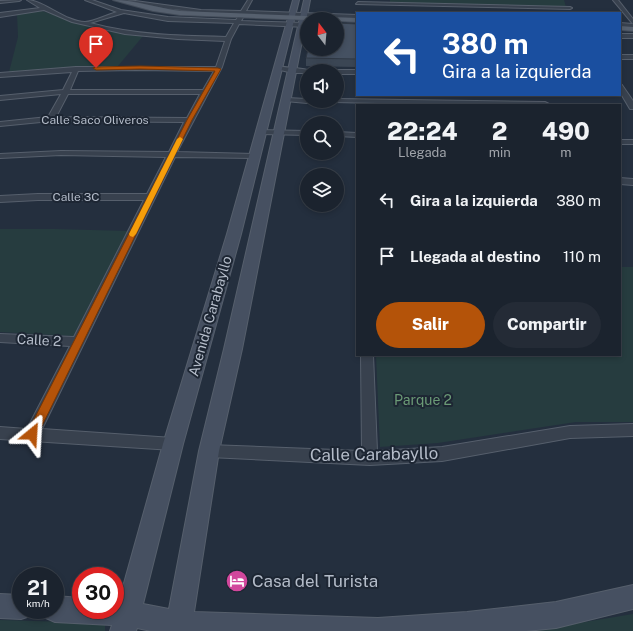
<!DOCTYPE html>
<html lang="es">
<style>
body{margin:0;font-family:"Public Sans",sans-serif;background:#242b36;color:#f1f3f6;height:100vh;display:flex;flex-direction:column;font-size:15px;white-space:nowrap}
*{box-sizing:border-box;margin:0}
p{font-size:13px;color:#a0a4aa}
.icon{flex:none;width:22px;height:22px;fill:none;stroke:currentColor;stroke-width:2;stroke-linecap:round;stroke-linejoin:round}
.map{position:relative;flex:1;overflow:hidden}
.drawer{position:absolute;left:356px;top:104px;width:265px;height:252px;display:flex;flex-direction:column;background:#1b232e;border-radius:0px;box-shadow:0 2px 6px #0003,0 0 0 1px #39404a}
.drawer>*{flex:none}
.guide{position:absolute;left:356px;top:12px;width:265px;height:84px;border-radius:0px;box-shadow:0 2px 6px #0003,0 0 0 1px #39404a;background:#1a4fa0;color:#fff;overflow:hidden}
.needle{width:26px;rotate:344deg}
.controls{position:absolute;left:300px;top:12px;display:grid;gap:8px}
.controls a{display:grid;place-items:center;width:44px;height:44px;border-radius:50%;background:#1b232e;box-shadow:0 2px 6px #0003,0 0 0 1px #39404a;font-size:20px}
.speed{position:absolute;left:12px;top:567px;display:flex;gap:8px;font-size:20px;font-weight:700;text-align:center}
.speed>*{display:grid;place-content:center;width:52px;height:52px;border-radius:50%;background:#1b232e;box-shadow:0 2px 6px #0003,0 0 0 1px #39404a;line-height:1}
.speed small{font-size:10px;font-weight:400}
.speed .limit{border:6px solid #d22;background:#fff;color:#111}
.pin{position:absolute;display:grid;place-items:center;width:34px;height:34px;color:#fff;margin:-41px -17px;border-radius:50% 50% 50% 0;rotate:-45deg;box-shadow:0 0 4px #0007}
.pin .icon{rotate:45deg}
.me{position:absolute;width:44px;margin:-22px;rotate:27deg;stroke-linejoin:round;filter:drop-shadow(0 0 3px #0008)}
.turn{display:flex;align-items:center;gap:14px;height:84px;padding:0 20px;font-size:18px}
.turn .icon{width:52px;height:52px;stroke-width:2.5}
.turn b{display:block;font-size:28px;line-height:34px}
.eta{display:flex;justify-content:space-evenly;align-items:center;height:68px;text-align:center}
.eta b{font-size:24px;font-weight:800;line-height:28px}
.action{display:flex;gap:8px;margin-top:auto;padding:8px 20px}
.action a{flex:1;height:46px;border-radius:24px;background:#b45309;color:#fff;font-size:16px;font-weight:800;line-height:46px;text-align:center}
.action a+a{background:#242b36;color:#f1f3f6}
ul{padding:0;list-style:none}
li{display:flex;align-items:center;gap:12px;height:56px;padding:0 20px}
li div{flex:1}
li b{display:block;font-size:15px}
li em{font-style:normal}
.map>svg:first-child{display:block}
</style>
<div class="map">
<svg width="633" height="631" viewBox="0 0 633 631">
<rect width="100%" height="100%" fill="#242f3e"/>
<g fill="#263c3f">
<path d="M390 0H564L566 7 390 3Z"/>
<path d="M42 11 83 24 143 36 118 66 9 72 18 37 17 14Z"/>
<path d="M0 229H55L128 231 74 336 0 332Z"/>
<path d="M620 267H633V422H576L438 443 380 447 376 355H620Z"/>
<path d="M633 614V631H530Z"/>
<path d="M0 620 105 623V631H0Z"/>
</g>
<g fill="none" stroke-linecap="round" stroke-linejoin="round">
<g stroke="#565f6c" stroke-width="2">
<g id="street">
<path d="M21 0 19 1 0 3V1Z"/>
<path d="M27 0C43 0 66 22 85 22 93 22 109 14 117 12L85 0H92L121 10 168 17 236 20 240 14 201 12 163 8 128 0 201 10 241 11 248 0H252L246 11 357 15V19L245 14 241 21 307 23V27L239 24 231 39 222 67 177 152 254 154 258 156 254 158 175 157 42 429 173 438 178 440 180 444 178 448 173 450 0 439V427L27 429 70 346 0 342V334L74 337 144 200H38L0 202V196L38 194H147L166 157 61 155 0 158V154L61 151 169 152 184 122 51 121 0 126V122L48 117 61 94 0 100V96L63 90 72 72 0 77V73L76 67H216L225 41 178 39 125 34 72 22 44 10 0 17V13L40 8ZM124 13 168 21 234 23 226 37C181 36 134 35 90 23ZM136 70 214 71 203 90H70L78 71ZM68 94H200L187 118 56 117Z"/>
<path d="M613 0H618L633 19V24Z"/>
<path d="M358 2 570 7 572 8 570 9 356 4Z"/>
<path d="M620 23 633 24V28L620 27Z"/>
<rect x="620" y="34" width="13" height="4"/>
<rect x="620" y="55" width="13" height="4"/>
<path d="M278 66C285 68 306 68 310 71H307V73H293L276 69V67Z"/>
<path d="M337 70H357V74H337V71H334Z"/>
<path d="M620 84 622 85 633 101V109H630L620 92Z"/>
<path d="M287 98 307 99V101H311L307 103 285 101 283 100Z"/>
<path d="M337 99 545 102 549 104 466 105 334 102 332 101H337Z"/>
<path d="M258 130 307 131V135L261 134 257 132Z"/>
<path d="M337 132 357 133V137L337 136Z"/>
<rect x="620" y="140" width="13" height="4"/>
<path d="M620 178 633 179V185L620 184Z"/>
<path d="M361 355H373L377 451 442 447 570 426 633 424V436L570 438 442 461 370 465 209 457 204 456 201 451 204 446 209 445 362 451Z"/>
</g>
</g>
<g stroke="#565f6c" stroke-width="2">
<g id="secondary">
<path d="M293 0H299L241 234 183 444 143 604 169 609 199 451 224 349 304 0H310L242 349 219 451 194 612 378 618 467 612 556 602 633 585V609L556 628 526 631H151L137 628 136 631H110L112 625 55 622 46 618 43 610H55V596L81 598V610H115V601H119L163 444 227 234Z"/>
<path d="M0 594 21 595V610H32L30 616 21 619 0 618Z"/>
</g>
</g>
<g stroke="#414a57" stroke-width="2">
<g id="primary">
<path d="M113 0C135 0 158 8 180 11L357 18V22L337 21V19H307V20L180 15 153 11Z"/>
<path d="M620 26 633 27V31L620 30Z"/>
</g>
</g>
<use href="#street" fill="#38414e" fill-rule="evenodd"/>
<use href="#secondary" fill="#465061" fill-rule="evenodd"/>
<use href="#primary" fill="#56606e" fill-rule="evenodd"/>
</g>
<path fill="#3b4654" d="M357 24V67L306 66V58Z"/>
<path fill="#455162" stroke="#303945" d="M337 23 357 24V59L306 58 308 49H337Z"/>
<path fill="#b45309" stroke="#753606" d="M140 66 218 68 221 69 192 120 36 438 32 439 28 438 27 434 28 431 187 120 215 71 140 69 96 70 93 68 96 67Z"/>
<path fill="#f59e0b" d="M180 137 183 139 136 234 133 237 130 236 129 234 177 139Z"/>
<defs>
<g id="hotel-disc" transform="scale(1.15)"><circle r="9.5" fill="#d1479c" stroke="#1d2633"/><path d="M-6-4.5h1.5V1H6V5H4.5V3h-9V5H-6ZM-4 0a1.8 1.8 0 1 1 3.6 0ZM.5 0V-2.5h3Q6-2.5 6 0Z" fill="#fff"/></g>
</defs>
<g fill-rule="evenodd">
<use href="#hotel-disc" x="237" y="581"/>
</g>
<g text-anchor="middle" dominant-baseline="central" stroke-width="4" stroke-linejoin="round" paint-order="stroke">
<g font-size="12" fill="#b4bcc9" stroke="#1d2633">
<text x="95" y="120">Calle Saco Oliveros</text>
<text x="76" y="197">Calle 3C</text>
</g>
<g font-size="14" fill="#b4bcc9" stroke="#1d2633">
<text transform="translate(210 316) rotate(-74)">Avenida Carabayllo</text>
<text transform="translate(39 340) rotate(3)">Calle 2</text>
</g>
<g font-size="14" fill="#6b9a76" stroke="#1d2633">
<text x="423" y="400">Parque 2</text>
</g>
<g font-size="17" fill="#b4bcc9" stroke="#1d2633">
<text transform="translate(374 454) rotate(-1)">Calle Carabayllo</text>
</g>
<g font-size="17" fill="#b4bcc9" stroke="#1d2633" text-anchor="start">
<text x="252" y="581">Casa del Turista</text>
</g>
</g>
</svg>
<div class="controls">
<a><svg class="needle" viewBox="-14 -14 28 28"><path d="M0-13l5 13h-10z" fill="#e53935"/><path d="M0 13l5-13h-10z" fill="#a0a4aa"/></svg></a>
<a><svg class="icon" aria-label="sound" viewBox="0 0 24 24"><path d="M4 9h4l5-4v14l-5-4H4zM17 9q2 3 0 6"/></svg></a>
<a><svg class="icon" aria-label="search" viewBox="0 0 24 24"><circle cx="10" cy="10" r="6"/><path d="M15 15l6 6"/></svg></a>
<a><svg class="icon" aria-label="layers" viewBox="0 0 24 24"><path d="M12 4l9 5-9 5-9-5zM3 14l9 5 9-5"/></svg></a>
</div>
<div class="speed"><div>21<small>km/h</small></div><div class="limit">30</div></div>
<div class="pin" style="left:96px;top:68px;background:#d93025"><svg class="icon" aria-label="arrive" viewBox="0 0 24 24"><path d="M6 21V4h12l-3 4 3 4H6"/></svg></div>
<svg class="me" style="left:32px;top:434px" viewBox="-20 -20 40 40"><path d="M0-17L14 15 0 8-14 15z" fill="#b45309" stroke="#fff" stroke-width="4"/></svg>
<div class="guide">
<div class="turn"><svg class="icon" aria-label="left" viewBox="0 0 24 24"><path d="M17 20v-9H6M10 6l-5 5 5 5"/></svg><div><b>380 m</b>Gira a la izquierda</div></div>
</div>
<section class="drawer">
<div class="eta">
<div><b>22:24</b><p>Llegada</p></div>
<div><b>2</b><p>min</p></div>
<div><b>490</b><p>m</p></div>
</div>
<ul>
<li><svg class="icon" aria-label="left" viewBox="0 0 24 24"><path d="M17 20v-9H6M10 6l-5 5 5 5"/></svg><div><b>Gira a la izquierda</b></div><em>380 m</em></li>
<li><svg class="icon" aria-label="arrive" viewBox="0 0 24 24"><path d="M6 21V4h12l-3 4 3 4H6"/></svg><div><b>Llegada al destino</b></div><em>110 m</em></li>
</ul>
<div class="action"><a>Salir</a><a>Compartir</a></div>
</section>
</div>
